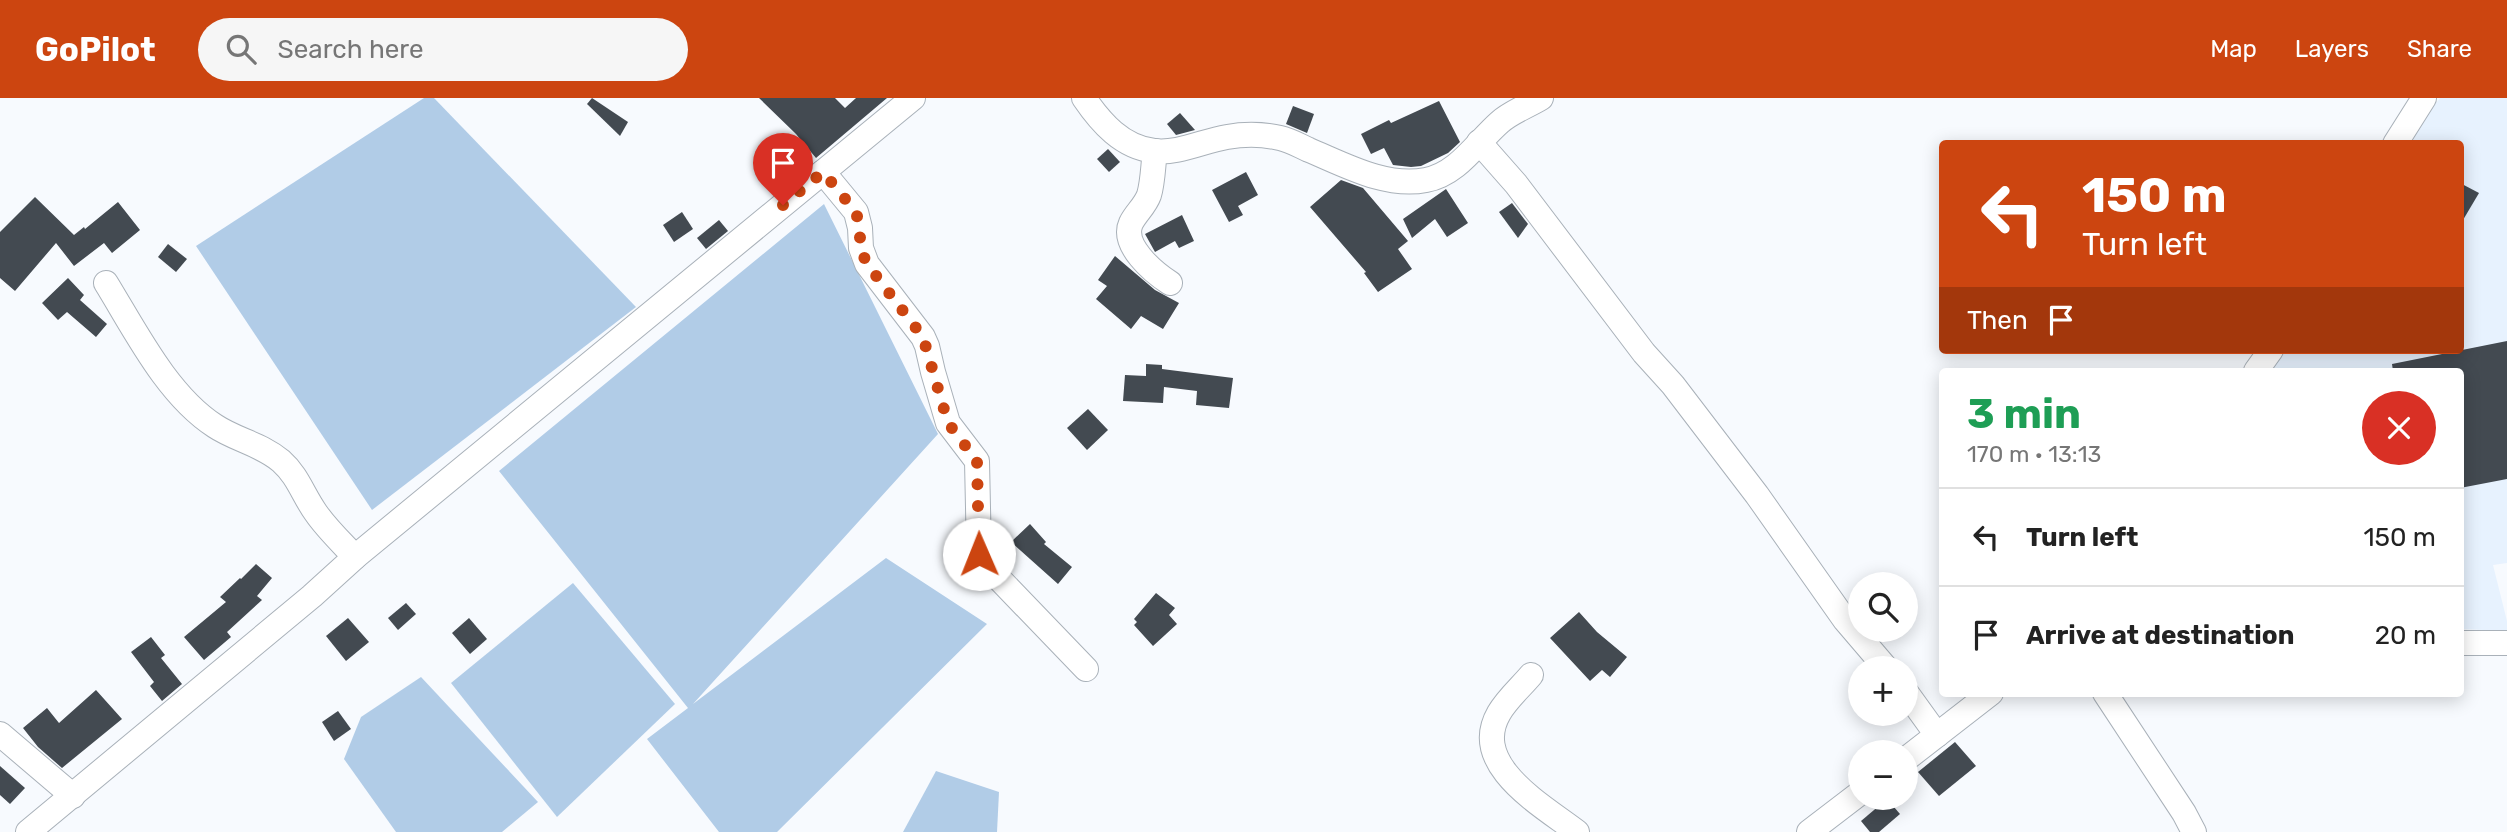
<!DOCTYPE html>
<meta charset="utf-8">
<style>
body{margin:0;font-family:Rubik,sans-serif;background:#f6f6f6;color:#222;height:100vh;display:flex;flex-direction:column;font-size:26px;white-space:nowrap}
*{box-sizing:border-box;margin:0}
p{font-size:23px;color:#767676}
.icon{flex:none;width:38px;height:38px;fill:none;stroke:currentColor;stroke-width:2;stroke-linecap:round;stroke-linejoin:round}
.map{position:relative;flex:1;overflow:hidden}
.sheet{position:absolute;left:1939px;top:270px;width:525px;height:329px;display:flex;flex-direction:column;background:#fff;border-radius:7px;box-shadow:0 4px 18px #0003}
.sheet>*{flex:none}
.hud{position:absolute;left:1939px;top:42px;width:525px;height:214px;border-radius:7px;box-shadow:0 4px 18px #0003;background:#cc4510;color:#fff;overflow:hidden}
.fabs{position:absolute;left:1848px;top:474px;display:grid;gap:14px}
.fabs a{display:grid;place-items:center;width:70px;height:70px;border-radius:50%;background:#fff;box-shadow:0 4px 18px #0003;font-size:35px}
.pin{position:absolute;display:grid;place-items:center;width:60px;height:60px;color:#fff;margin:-72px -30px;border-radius:50% 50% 50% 0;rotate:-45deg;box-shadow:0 0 7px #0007}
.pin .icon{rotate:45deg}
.me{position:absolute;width:77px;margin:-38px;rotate:359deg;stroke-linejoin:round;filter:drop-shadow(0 0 5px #0008)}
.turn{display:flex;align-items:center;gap:24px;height:147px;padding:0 28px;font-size:32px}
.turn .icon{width:91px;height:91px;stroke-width:2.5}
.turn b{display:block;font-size:49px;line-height:60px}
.then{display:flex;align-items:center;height:66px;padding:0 28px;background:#0003;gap:14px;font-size:26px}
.round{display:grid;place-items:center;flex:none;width:74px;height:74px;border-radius:37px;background:#f6f6f6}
.overview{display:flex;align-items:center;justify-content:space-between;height:119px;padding:0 28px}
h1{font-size:42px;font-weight:700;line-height:52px;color:#1e9e55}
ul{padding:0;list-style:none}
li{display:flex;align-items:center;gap:21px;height:98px;padding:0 28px;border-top:2px solid #e0e0e0}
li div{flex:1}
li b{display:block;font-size:26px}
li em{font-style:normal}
header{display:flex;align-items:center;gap:42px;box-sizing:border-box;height:98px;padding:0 35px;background:#cc4510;color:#fff}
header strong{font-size:33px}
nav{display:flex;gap:38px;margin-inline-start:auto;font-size:24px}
.search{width:490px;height:63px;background:#f6f6f6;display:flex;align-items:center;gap:18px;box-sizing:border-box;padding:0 24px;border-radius:38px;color:#767676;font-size:26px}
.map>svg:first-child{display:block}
</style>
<header>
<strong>GoPilot</strong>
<div class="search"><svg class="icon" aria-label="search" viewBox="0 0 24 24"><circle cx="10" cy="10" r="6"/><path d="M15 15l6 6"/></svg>Search here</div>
<nav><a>Map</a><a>Layers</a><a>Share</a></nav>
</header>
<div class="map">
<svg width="2507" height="734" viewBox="0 0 2507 734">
<rect width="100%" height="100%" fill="#f7fafe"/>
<path fill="#e7f2fe" d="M2440 0H2507V465L2493 467 2507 523V533L2461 531 2460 273H2267L2280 252H2460V46L2404 45Z"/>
<g fill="#b1cce7">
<path d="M424 0H434L636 209 372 412 196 148Z"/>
<path d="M824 106 938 336 693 606 886 460 987 526 777 734H719L647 641 688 610 499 373Z"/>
<path d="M573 485 675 606 557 719 451 585Z"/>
<path d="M421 579 538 704 502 734H396L344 661 361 619Z"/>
<path d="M936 673 999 694 997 734H903Z"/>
</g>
<g fill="#434a51">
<path d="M592 0 628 24 620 38 587 6Z"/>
<path d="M759 0H835L845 10 856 0H887L816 60 796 36Z"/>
<path d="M1439 3 1460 44 1448 55 1421 68 1411 69 1393 67 1384 50 1371 56 1361 36 1389 22 1391 25Z"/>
<path d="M1293 8 1314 16 1307 35 1286 26Z"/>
<path d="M1180 15 1195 32 1176 37 1167 26Z"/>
<path d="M1108 51 1120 64 1109 74 1097 61Z"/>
<path d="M1246 74 1258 97 1238 108 1243 117 1229 124 1212 92Z"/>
<path d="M1341 82 1363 90 1408 143 1398 151 1412 171 1378 194 1364 175 1366 174 1310 109Z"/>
<path d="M2460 85 2479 95 2460 127Z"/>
<path d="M1446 91 1468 125 1447 139 1435 121 1412 140 1403 121Z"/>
<path d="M35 99 74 137 84 129 85 131 118 104 140 132 112 155 104 145 74 168 56 145 15 193 0 180V134Z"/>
<path d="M1512 105 1528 126 1518 140 1499 114Z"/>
<path d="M682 114 693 131 674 144 663 127Z"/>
<path d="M1182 117 1194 143 1179 150 1175 143 1155 154 1145 136Z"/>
<path d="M719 122 728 133 706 151 697 140Z"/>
<path d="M168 146 187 161 176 174 158 159Z"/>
<path d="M1115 158 1155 192 1179 205 1163 231 1141 218 1131 231 1096 201 1107 188 1098 182Z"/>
<path d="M68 180 84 197 80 202 107 226 96 239 67 214 58 222 42 205Z"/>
<path d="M2507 243V381L2460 390V273H2393L2392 266Z"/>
<path d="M1146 266 1162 267V271L1233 280 1229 310 1196 307 1197 293 1164 289 1163 305 1123 303 1125 277 1146 278Z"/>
<path d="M1088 311 1108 332 1087 352 1067 330Z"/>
<path d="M1030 426 1046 444 1044 446 1072 469 1058 486 1011 444Z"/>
<path d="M256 466 272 480 257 498 262 502 227 534 231 539 204 562 184 539 226 504 220 499 240 480 241 481Z"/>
<path d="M1156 495 1175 510 1169 517 1177 526 1153 548 1134 527 1137 524 1134 521Z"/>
<path d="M406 505 416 516 398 532 388 520Z"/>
<path d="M1579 514 1597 534 1627 559 1610 579 1602 572 1590 583 1550 540Z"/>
<path d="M348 520 369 544 346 563 326 538Z"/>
<path d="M469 520 487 541 470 556 452 535Z"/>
<path d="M151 539 165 557 161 560 182 586 162 603 150 588 154 584 131 554Z"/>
<path d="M96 592 122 621 62 670 38 649 23 630 47 610 59 625Z"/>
<path d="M338 613 351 631 334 643 322 624Z"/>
<path d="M1955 644 1976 668 1939 698 1918 674Z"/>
<path d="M0 668 25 690 10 706 0 697Z"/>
<path d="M1887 701 1900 716 1879 734H1870L1861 723Z"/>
</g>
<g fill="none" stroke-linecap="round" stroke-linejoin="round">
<g stroke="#a9b1b9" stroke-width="26">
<g id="minor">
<path d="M1084 0C1101 25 1122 49 1154 53 1178 56 1203 43 1227 39 1244 36 1262 36 1280 40 1290 42 1300 48 1309 52 1345 67 1386 90 1426 82 1458 76 1476 45 1500 24 1511 14 1528 8 1541 0"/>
<path d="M1479 44 1516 86 1644 255 1673 287 1757 397 1845 522 1886 570"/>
<path d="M2395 46 2424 0"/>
<path d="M1155 53C1153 67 1153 84 1149 97 1145 108 1136 115 1131 125 1121 147 1153 174 1170 185"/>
<path d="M823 74 856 114 860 130 861 150 867 166 923 239 927 248 933 274 948 325 977 363 979 456 982 463 1086 571"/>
<path d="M106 185C135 232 167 297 215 328 236 342 261 346 281 363 298 378 303 397 316 415 327 431 342 445 355 459"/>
<path d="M2256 273 2271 252"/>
<path d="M2460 545H2507"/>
<path d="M1531 577C1521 589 1507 601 1499 615 1469 667 1542 707 1577 734"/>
<path d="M1906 594 1937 637"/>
<path d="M2105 595 2184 715 2194 734"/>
<path d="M0 636 73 698"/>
<path d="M1906 661 1991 595"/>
<path d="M28 734 312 498 355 459 913 0"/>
<path d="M1809 734 1860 695"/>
</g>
</g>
<use href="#minor" stroke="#fff" stroke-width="24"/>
</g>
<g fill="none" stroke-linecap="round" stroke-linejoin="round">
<path stroke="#cc4510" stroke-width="12" stroke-dasharray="0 21.6" d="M783 107 823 74 856 114 860 130V150L867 166 923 239 948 325 977 363 979 456"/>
</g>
</svg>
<div class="fabs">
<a><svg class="icon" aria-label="search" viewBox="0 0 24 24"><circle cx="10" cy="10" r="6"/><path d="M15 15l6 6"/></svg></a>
<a>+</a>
<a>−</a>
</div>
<div class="pin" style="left:783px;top:107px;background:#d93025"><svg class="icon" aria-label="arrive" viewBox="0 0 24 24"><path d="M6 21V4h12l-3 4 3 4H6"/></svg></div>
<svg class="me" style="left:979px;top:456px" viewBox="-20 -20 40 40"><circle r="19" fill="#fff"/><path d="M0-13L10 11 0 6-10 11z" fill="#cc4510"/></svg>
<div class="hud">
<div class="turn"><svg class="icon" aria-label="left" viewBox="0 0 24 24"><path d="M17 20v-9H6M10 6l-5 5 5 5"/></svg><div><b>150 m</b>Turn left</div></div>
<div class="then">Then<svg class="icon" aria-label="arrive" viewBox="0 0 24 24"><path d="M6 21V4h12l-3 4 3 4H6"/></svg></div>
</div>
<section class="sheet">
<div class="overview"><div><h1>3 min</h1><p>170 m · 13:13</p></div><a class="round" style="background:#d93025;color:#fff"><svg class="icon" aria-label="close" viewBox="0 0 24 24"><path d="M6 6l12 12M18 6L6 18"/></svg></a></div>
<ul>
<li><svg class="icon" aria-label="left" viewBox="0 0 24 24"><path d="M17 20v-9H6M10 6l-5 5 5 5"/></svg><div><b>Turn left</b></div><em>150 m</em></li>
<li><svg class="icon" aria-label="arrive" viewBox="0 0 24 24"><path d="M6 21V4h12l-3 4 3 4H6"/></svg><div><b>Arrive at destination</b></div><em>20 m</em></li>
</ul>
</section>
</div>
